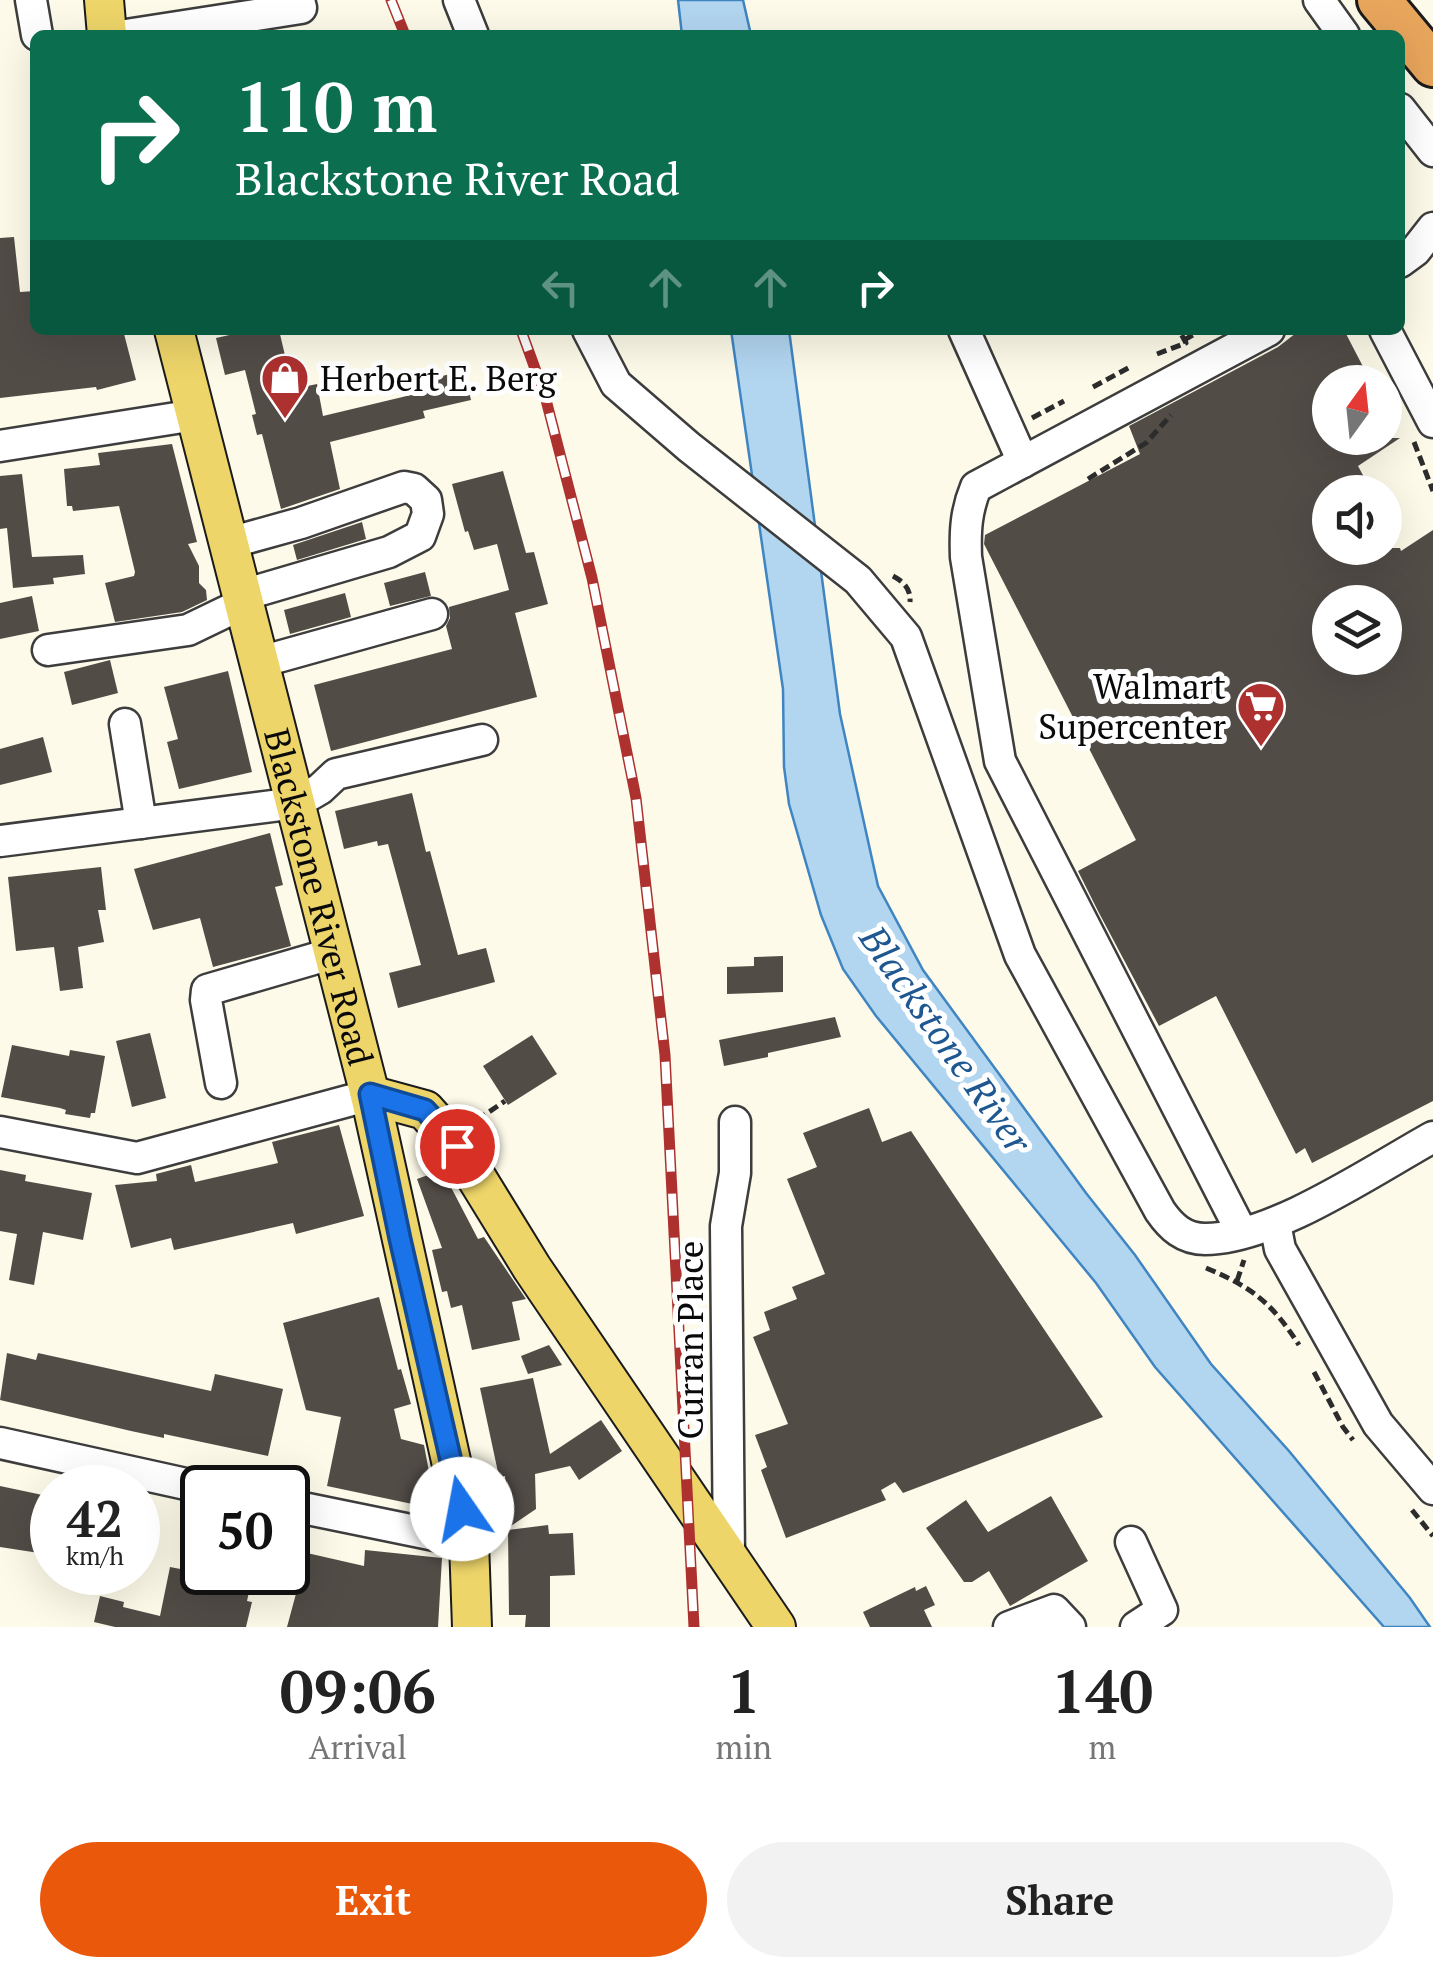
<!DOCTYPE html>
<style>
body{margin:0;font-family:"PT Serif",serif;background:#f2f2f2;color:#222;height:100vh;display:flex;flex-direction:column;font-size:38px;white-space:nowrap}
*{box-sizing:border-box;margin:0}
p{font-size:32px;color:#767676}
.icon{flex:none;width:55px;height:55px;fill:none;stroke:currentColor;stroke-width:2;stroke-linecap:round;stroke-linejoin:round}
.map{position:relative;height:1627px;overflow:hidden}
.sheet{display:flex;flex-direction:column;background:#fff;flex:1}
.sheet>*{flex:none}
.banner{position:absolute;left:30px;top:30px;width:1375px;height:305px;border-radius:15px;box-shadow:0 10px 40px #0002;background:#0b6e4f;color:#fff;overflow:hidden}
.needle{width:65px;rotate:15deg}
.fabs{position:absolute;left:1312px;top:365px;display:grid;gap:20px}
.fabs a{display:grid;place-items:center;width:90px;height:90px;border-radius:50%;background:#fff;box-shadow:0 10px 40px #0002;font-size:50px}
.speed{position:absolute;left:30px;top:1465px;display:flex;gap:20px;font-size:50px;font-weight:700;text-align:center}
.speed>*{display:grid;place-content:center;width:130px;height:130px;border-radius:50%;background:#fff;box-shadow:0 10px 40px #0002;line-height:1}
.speed small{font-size:25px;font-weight:400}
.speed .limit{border:5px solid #111;border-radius:15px;background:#fff;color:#111}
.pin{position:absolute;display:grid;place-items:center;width:85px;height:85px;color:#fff;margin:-42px;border:5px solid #fff;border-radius:50%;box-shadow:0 2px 10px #0007}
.me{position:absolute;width:110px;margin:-55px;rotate:348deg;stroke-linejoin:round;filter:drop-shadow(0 0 8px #0008)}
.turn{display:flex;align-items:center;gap:35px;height:210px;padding:0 40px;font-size:45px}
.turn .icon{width:130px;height:130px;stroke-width:2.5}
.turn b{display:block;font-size:70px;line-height:85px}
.lanes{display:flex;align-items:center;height:95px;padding:0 40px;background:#0003;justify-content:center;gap:50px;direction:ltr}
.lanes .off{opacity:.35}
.eta{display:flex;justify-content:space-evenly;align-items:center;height:170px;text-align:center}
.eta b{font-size:60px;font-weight:800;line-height:70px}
.cta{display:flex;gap:20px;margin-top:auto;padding:20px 40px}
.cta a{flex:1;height:115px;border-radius:60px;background:#ea580c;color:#fff;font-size:40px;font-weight:800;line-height:115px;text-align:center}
.cta a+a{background:#f2f2f2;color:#222}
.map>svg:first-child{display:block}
</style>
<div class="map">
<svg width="1433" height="1627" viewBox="0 0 1433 1627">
<rect width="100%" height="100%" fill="#fdfae9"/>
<g fill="#b2d5f0" stroke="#3f85c1" stroke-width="2.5">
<path d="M678 0H743L751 35H682Z"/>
<path d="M731 330H789L840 714 878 886 923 970 1086 1193 1135 1255 1211 1364 1289 1451 1410 1598 1430 1627H1384L1155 1367 1096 1283 876 1016 843 969 821 915 789 804 784 767 783 689Z"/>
</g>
<g fill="#524c47" fill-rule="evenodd">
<path d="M14 237 20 292 35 291V330H123L136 380 97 390 96 387 0 398V238Z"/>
<path d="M252 330H279L293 389 317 384 323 416 436 389 433 378 464 371 471 400 423 411 425 418 330 442 340 489 281 509 262 434 257 435 252 415 256 414 245 370 225 375 216 338Z"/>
<path d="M1300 330H1344L1371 382H1330V438H1400L1358 466 1372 492H1330V548H1400L1401 551 1433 530V1101L1312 1163 1305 1148 1296 1154 1216 996 1159 1026 1098 911 1078 871 1136 840 984 544 985 535 1140 454 1129 426 1278 347ZM1330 602H1385V658H1330Z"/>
<path d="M172 444 197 542 188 544 199 566V583L206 590 207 600 182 612 115 622 105 583 134 576 135 572 119 506 73 511 72 506H67L64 469 100 465 98 453Z"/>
<path d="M503 471 526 553 534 552 548 604 515 613 537 697 331 751 314 685 452 649 446 626 450 618 449 607 509 590 497 544 474 550 468 531 465 532 452 484Z"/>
<path d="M22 474 32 557 83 555 85 574 53 578 54 584 13 588 7 528 0 529V476Z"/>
<path d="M362 522 366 539 297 560 293 545Z"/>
<path d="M425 572 431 596 390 606 384 583Z"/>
<path d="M345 593 351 617 290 634 284 610Z"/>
<path d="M32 596 39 631 0 639V603Z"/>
<path d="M110 660 118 693 72 705 64 672Z"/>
<path d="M228 671 252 772 179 789 167 742 178 739 164 687Z"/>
<path d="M43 737 52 772 0 785V749Z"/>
<path d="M412 793 426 852 430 851 458 955 486 948 495 982 398 1008 389 973 421 965 388 844 378 846 377 841 344 849 335 811Z"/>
<path d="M270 833 283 885 275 887 291 946 213 967 200 918 153 930 134 869Z"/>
<path d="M101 867 106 910H98L104 942 78 947 83 988 60 991 54 947 16 951 8 877Z"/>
<path d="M783 956V992L727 994V967L754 966V957Z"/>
<path d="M835 1017 841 1037 768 1053V1057L724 1066 719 1040Z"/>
<path d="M150 1033 166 1098 132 1107 116 1041Z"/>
<path d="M532 1035 557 1074 508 1105 483 1066Z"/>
<path d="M12 1045 69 1056 70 1050 105 1056 95 1113H91L90 1118 65 1114 66 1110 60 1108 1 1097Z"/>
<path d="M869 1108 882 1142 911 1131 1103 1417 903 1493 895 1482 881 1490 886 1500 786 1538 761 1470 767 1467 755 1435 788 1424 753 1337 770 1330 764 1312 797 1299 792 1287 825 1274 787 1179 817 1167 803 1133Z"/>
<path d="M339 1125 364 1216 296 1234 293 1223 174 1250 171 1238 131 1248 115 1185 157 1181 156 1174 191 1165 195 1182 278 1163 272 1142Z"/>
<path d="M0 1170 26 1175 25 1181 92 1193 83 1240 43 1232 34 1285 9 1280 17 1234 0 1231Z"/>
<path d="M442 1170 478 1239 484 1237 526 1299 512 1302 520 1340 472 1350 462 1305 451 1308 447 1291 442 1292 432 1250 442 1248 417 1179Z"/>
<path d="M379 1297 398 1370 401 1369 411 1404 394 1409 401 1439 424 1445 436 1509 327 1486 341 1417 306 1410 283 1323Z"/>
<path d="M549 1345 562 1365 528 1374 521 1356Z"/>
<path d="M7 1353 36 1360 38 1353 211 1391 215 1374 283 1389 268 1456 164 1434V1438L131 1431 0 1400Z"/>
<path d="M533 1378 550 1454 601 1420 622 1451 579 1480 570 1466 535 1474 536 1509 508 1528 505 1476 499 1477 480 1388Z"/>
<path d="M0 1486 52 1497V1555L0 1547Z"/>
<path d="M1051 1496 1088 1561 1010 1606 989 1571 972 1582H964L926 1528 966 1500 988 1532Z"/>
<path d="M548 1525 549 1534 573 1533 575 1575 550 1576V1627H525L526 1615H509L508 1530Z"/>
<path d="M365 1550 442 1558 438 1627H287L307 1553 364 1566Z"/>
<path d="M170 1567 196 1572 195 1576 250 1587 247 1601 252 1602 246 1627H115L94 1622 100 1596 124 1602 123 1607 160 1616Z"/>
<path d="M926 1586 935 1605 924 1610 932 1627H870L863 1612 915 1587 916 1591Z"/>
</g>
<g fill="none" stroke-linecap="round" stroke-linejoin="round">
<g stroke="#3d3d3d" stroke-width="35">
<g id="minor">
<path d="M31 0 37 35"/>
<path d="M459 0 473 35"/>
<path d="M1319 0 1344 35"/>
<path d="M126 35 301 8 299 0"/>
<path d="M1400 109 1433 151"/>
<path d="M1400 262 1415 251 1433 228"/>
<path d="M588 330 616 384 689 447 858 580 906 637 1020 955 1160 1211C1171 1227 1184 1239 1205 1239 1273 1239 1373 1170 1433 1137"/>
<path d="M964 330 1023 462"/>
<path d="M1385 330 1433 422"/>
<path d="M0 446 195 415"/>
<path d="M229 543 301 523 404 487 414 489 426 500 428 514 420 536 389 552 243 595"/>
<path d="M48 650 188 630 244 603"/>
<path d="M260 662 432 614"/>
<path d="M125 724 141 823"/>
<path d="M0 841 296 803 320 789 336 774 482 740"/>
<path d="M221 1083 206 1000 207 990 334 953"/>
<path d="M0 1132 137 1158 370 1095"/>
<path d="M1275 1223 1280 1249 1378 1424 1433 1489"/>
<path d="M1241 1231 1000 761 966 557C965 531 966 511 976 487L1269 330"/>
<path d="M0 1443 204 1488"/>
<path d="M288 1505 469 1542"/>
<path d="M1131 1542 1162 1610 1136 1627"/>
<path d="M729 1558 726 1226 735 1173V1122"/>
<path d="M1009 1627 1054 1610 1070 1627"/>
</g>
</g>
<g stroke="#1b1b1b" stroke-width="42">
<g id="major">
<path d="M104 0 107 35"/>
<path id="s1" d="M174 330 370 1095 469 1542 472 1627"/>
<path d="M370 1095 425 1110 457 1146 532 1268 776 1627"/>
</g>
</g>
<g stroke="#1b1b1b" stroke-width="48">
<path id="highway" d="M1379 0 1433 65"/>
</g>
<g stroke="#2c2c2c" stroke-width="5" stroke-dasharray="10 5" stroke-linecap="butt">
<path d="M1184 340 1202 330"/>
<path d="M1157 354 1186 343 1179 330"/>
<path d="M1093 387 1130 367"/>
<path d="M1032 418 1064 401"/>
<path d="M1414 442 1433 491"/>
<path d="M1088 479 1146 443 1171 415"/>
<path d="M893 576C904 582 911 589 910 602"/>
<path d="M477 1120 505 1101"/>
<path d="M1206 1268C1252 1287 1272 1303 1299 1345"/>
<path d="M1237 1281 1244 1260"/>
<path d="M1314 1372 1343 1427 1353 1440"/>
<path d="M1412 1510 1433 1536"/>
</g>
<use href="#minor" stroke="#fff" stroke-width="30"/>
<use href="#major" stroke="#edd569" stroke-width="38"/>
<use href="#highway" stroke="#e8a55c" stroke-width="42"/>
<g stroke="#ad312f" stroke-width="11">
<g id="rail">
<path d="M391 0 405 35"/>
<path d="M521 330 545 396 592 578 636 798 665 1055 694 1627"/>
</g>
</g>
<use href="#rail" stroke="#fff" stroke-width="8" stroke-dasharray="22" stroke-linecap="butt"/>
</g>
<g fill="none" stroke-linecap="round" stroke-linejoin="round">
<g stroke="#114b97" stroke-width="25">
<path id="route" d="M457 1146 425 1110 370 1094 400 1239 462 1509"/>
</g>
<use href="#route" stroke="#1a73e8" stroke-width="18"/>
</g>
<defs>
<g id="shop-pin" transform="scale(2.5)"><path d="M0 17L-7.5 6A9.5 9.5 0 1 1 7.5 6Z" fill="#ad312f" stroke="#fff"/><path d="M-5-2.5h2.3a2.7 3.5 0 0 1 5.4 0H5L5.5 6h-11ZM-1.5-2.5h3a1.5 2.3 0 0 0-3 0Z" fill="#fff"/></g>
<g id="supermarket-pin" transform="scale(2.5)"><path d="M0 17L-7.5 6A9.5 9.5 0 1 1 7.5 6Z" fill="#ad312f" stroke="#fff"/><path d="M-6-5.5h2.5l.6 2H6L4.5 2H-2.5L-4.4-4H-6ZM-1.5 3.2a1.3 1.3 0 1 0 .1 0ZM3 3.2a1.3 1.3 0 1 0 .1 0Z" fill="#fff"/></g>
</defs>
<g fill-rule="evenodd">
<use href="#shop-pin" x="285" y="378"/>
<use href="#supermarket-pin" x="1261" y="706"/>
</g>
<g text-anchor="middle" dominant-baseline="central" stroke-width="10" stroke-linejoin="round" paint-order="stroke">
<g font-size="35" fill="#0a0a0a" stroke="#fff" text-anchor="start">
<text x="320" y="378">Herbert E. Berg</text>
<text x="1226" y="686" text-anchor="end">Walmart<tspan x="1226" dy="40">Supercenter</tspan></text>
</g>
<g font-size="35" fill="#0a0a0a" stroke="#fff">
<text stroke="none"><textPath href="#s1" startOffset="585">Blackstone River Road</textPath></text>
<text transform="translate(690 1340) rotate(-90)">Curran Place</text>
</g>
<g font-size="38" font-style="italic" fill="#1f5890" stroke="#fff">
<text transform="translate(946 1039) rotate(55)">Blackstone River</text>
</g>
</g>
</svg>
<div class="fabs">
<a><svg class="needle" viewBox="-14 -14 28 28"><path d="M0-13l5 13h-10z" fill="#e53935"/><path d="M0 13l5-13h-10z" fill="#767676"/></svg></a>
<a><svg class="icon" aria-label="sound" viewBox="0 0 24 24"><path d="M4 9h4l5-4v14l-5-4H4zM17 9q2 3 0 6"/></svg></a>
<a><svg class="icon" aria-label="layers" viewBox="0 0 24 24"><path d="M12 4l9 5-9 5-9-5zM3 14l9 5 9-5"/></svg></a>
</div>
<div class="speed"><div>42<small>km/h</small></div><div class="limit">50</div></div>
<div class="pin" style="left:457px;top:1146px;background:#d93025"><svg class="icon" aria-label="arrive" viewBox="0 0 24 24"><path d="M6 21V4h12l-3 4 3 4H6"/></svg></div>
<svg class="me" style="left:462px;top:1509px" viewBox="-20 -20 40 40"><circle r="19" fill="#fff"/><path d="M0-13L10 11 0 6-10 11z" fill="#1a73e8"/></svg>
<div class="banner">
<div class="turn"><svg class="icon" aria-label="right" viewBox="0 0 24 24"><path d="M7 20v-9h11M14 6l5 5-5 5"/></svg><div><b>110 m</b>Blackstone River Road</div></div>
<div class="lanes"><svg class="icon off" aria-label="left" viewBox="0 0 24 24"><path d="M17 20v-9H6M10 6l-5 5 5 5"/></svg><svg class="icon off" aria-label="ahead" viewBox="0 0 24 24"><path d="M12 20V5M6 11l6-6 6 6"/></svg><svg class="icon off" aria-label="ahead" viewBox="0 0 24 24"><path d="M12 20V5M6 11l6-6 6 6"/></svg><svg class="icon" aria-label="right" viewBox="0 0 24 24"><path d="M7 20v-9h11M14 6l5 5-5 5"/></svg></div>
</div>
</div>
<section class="sheet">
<div class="eta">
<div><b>09:06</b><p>Arrival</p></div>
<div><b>1</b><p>min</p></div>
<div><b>140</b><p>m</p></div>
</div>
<div class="cta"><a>Exit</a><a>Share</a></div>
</section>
